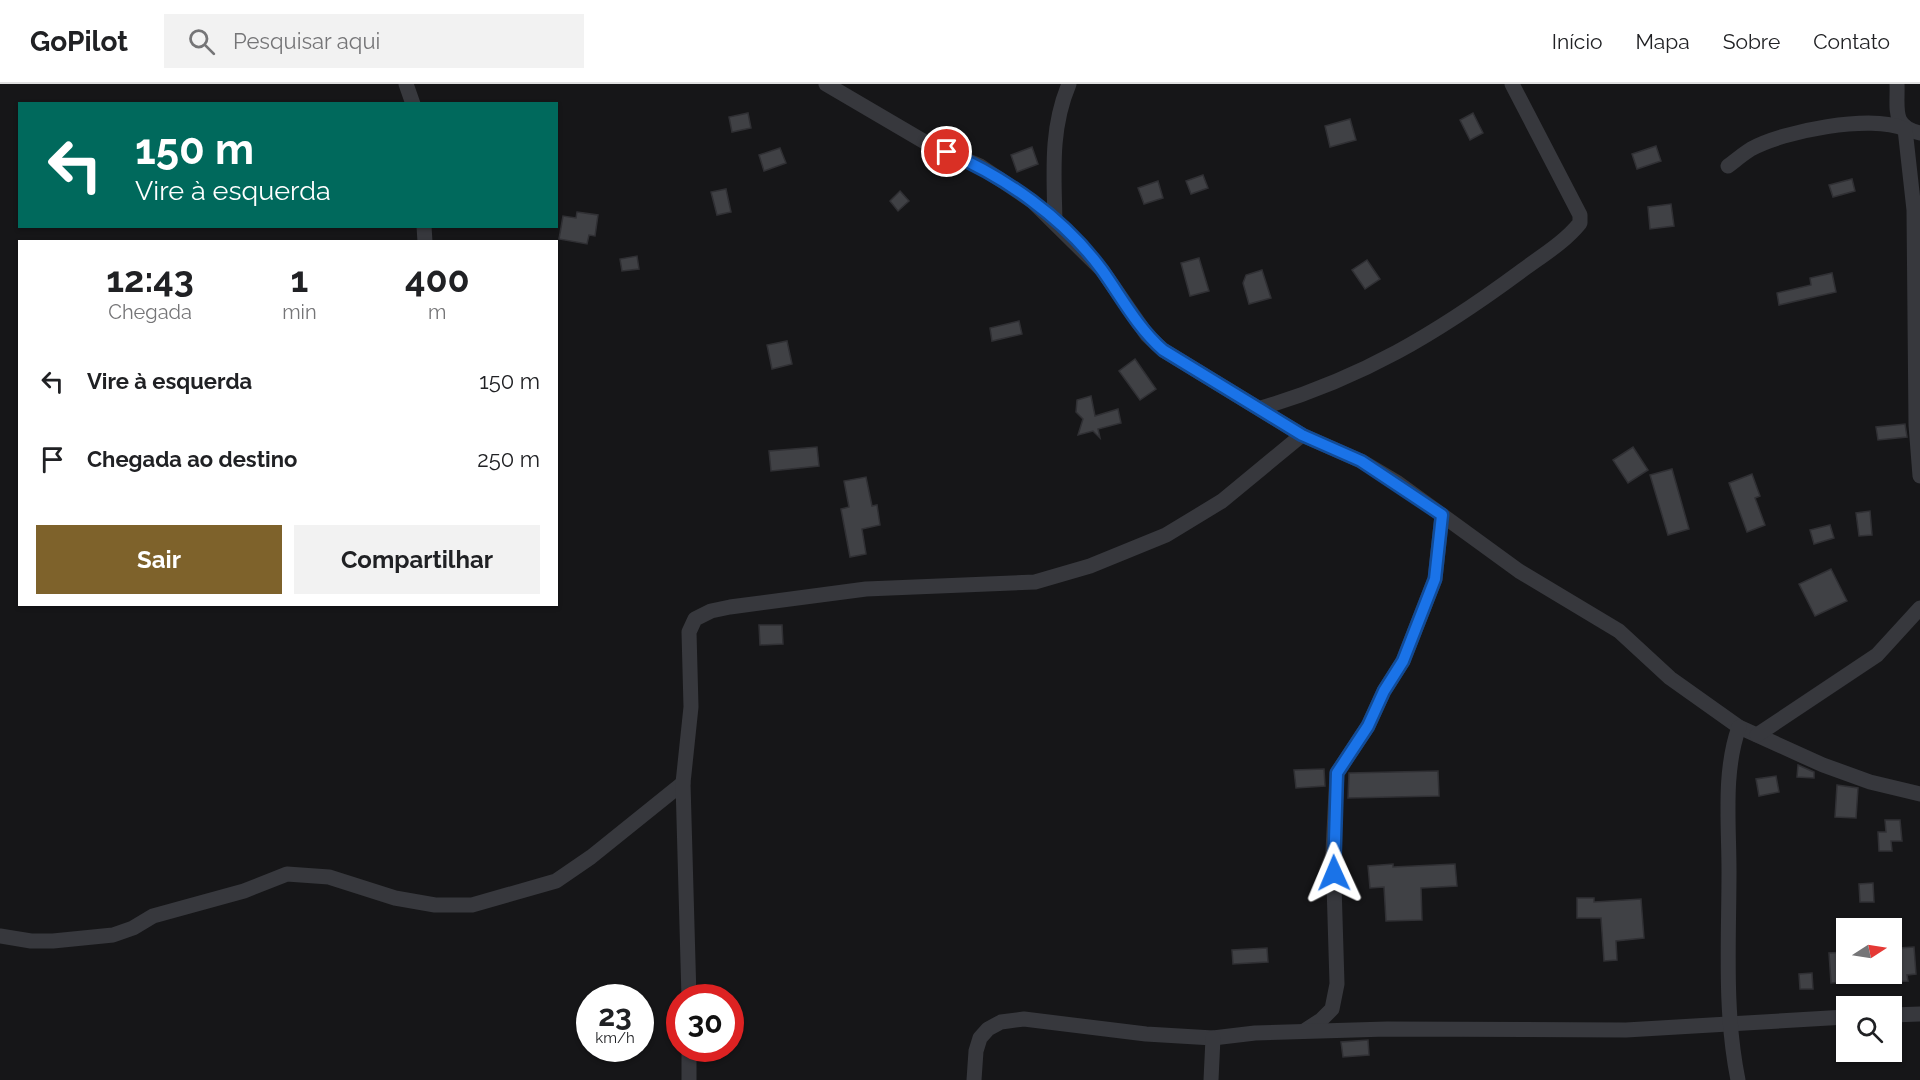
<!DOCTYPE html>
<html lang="pt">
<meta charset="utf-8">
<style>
body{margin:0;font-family:Raleway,sans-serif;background:#f2f2f2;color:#202124;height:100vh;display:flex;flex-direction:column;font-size:22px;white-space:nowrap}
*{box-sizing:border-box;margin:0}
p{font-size:20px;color:#757577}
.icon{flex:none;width:33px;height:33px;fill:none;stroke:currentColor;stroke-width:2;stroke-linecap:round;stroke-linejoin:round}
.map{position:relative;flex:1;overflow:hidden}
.drawer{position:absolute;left:18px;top:156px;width:540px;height:366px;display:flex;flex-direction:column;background:#fff;border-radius:0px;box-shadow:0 2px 4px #0004}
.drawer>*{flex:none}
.hud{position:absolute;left:18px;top:18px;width:540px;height:126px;border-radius:0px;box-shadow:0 2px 4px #0004;background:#00695c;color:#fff;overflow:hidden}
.needle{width:39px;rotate:78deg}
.controls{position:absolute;left:1836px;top:834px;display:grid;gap:12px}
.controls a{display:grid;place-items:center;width:66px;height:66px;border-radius:0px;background:#fff;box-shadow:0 2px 4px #0004;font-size:30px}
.speed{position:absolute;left:576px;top:900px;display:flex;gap:12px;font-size:30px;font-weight:700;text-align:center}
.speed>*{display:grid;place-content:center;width:78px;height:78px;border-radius:50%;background:#fff;box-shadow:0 2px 4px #0004;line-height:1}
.speed small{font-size:15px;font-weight:400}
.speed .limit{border:9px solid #d22;background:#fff;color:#111}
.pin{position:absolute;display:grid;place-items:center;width:51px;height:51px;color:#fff;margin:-26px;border:3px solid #fff;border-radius:50%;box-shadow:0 2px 6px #0007}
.me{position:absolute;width:66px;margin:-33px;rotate:359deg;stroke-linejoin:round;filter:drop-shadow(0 0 4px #0008)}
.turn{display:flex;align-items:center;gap:21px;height:126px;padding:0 18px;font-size:27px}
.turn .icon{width:78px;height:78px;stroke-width:2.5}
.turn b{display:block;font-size:42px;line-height:51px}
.eta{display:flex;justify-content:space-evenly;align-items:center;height:102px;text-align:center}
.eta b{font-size:36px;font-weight:700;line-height:42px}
.cta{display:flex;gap:12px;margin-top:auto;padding:12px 18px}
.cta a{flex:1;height:69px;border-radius:0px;background:#7e622b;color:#fff;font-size:24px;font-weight:700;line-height:69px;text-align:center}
.cta a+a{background:#f2f2f2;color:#202124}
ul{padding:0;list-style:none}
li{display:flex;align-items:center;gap:18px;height:78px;padding:0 18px}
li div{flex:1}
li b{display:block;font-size:22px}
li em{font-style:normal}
header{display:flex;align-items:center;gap:36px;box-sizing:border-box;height:84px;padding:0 30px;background:#fff;border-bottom:2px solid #e0e0e0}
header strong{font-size:28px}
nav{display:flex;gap:33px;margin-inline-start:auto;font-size:21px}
.search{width:420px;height:54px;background:#f2f2f2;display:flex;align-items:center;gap:15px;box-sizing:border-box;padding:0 21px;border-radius:0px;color:#757577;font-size:22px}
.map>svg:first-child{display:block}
</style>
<header>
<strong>GoPilot</strong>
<div class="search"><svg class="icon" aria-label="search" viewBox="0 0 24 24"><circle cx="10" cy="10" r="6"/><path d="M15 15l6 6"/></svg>Pesquisar aqui</div>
<nav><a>Início</a><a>Mapa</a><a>Sobre</a><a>Contato</a></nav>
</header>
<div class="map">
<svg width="1920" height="996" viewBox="0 0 1920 996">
<rect width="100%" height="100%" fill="#161618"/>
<g fill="#404145" stroke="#303034" stroke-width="1.5">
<path d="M748 29 751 44 732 48 729 33Z"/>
<path d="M1473 29 1483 49 1470 56 1460 36Z"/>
<path d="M1350 35 1356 56 1330 63 1325 42Z"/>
<path d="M1656 62 1661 77 1637 85 1632 70Z"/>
<path d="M1032 63 1038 80 1017 88 1011 71Z"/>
<path d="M780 64 786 79 764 87 759 71Z"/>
<path d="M1203 91 1208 104 1191 110 1186 97Z"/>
<path d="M1852 95 1855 107 1833 113 1829 101Z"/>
<path d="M1158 97 1163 114 1144 120 1138 104Z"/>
<path d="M726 105 731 128 717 131 711 108Z"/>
<path d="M900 107 909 117 898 127 890 117Z"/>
<path d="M1671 120 1674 142 1650 145 1648 123Z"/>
<path d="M577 128 598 131 595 152 589 151 587 160 559 155 563 132 576 134Z"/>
<path d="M637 172 639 185 622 187 620 175Z"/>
<path d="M1199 174 1209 207 1190 212 1181 179Z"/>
<path d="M1367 176 1380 195 1365 205 1352 186Z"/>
<path d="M1262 186 1271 214 1249 220 1243 199 1246 191Z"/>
<path d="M1832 189 1836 208 1779 221 1777 209 1811 201 1810 194Z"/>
<path d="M1019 237 1022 250 992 257 990 244Z"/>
<path d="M787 257 792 280 772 285 767 261Z"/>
<path d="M1135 275 1156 305 1140 316 1119 287Z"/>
<path d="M1091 312 1095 332 1118 325 1121 339 1098 345 1100 354 1093 347 1078 351 1083 335 1076 328 1077 316Z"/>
<path d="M1905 340 1907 353 1878 356 1876 343Z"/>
<path d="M817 363 819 382 771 387 769 367Z"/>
<path d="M1633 363 1648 386 1628 399 1613 376Z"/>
<path d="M1672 385 1689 445 1668 451 1650 391Z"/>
<path d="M1752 390 1760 412 1755 414 1765 441 1747 448 1729 399Z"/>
<path d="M866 393 872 422 877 421 880 441 862 445 866 470 850 473 841 425 849 423 844 397Z"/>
<path d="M1870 427 1872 451 1859 452 1856 429Z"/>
<path d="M1830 441 1834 454 1814 460 1810 446Z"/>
<path d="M1831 485 1847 517 1815 532 1799 500Z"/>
<path d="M759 541H782L783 560 760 561Z"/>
<path d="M1798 681 1814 688V694L1797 693Z"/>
<path d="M1324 685 1325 702 1296 704 1294 686Z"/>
<path d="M1438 687 1439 712 1348 714 1349 689Z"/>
<path d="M1776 692 1779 708 1759 712 1756 695Z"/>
<path d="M1837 701 1858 704 1856 734 1835 733Z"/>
<path d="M1885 736H1900L1902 757H1891L1892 767H1879L1878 748H1886Z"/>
<path d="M1393 780V783L1455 780 1457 802 1421 804 1422 836 1386 837 1384 803 1370 804 1368 782Z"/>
<path d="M1873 799 1874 818H1860L1859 800Z"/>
<path d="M1577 814H1594V818L1641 815 1644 854 1616 857 1617 876 1604 877 1601 834H1577Z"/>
<path d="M1914 863 1916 890 1907 891 1908 897 1894 898 1892 869 1898 868V864Z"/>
<path d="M1267 864 1268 878 1233 880 1232 866Z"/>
<path d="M1846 868V898L1831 899 1829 869Z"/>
<path d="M1812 889 1813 905H1800L1799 890Z"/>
<path d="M1368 956 1369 971 1343 973 1341 958Z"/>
</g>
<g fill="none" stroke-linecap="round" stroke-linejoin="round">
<g stroke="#37383d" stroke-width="15">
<path d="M406 0 413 20"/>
<path d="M826 0 930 61 980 82 1032 117 1102 186 1147 251 1163 266 1302 351 1361 377 1398 399 1519 487 1619 547 1670 594 1739 643 1823 681 1870 698 1920 710"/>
<path d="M1897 0C1898 25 1891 42 1920 49"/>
<path d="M1728 82C1736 76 1743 70 1751 65 1783 47 1871 30 1905 45L1914 126 1916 341 1920 392"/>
<path d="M1055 138C1054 89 1050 45 1069 0"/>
<path d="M424 142 425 158"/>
<path d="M1261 324C1362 294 1436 250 1520 188 1540 173 1564 159 1580 139V131L1512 0"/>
<path d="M1757 651 1877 571 1920 524"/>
<path d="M0 852 31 857H53L113 851 133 844 153 832 244 807 287 790 329 793 395 814 435 821H472L556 797 591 773 683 699"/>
<path d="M689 914 683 699 691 623 689 548 695 535 711 527 730 523 866 505 1035 498 1090 482 1166 451 1222 417 1302 351"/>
<path d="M1892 931 1920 930"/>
<path d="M1304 947 1321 936 1332 925 1337 900 1333 767 1337 689 1368 642 1384 607 1403 577 1435 495 1442 431"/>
<path d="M689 964V996"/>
<path d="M974 996 976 967 980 954 988 945 1001 938 1024 935 1146 950 1213 954 1255 949 1387 945 1626 946 1846 933"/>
<path d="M1211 996 1213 954"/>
<path d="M1738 996C1724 927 1729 857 1729 787 1729 739 1723 688 1739 643"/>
</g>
</g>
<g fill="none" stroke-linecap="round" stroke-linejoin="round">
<g stroke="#114b97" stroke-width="15">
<path id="route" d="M947 68C1005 93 1064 134 1102 186 1122 214 1137 243 1163 266L1302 351 1361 377 1442 431 1435 495 1403 577 1384 607 1368 642 1337 689 1334 789"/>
</g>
<use href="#route" stroke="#1a73e8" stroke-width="10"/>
</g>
</svg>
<div class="controls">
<a><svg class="needle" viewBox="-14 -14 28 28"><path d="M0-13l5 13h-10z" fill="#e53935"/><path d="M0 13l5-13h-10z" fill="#757577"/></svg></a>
<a><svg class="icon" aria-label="search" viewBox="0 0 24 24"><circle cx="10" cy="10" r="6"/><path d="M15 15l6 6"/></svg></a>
</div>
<div class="speed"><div>23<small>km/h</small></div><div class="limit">30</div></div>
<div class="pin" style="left:947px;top:68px;background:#d93025"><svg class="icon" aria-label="arrive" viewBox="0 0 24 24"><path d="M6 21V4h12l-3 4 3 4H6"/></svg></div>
<svg class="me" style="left:1334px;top:789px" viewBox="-20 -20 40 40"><path d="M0-17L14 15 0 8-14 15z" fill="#1a73e8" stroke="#fff" stroke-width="4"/></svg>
<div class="hud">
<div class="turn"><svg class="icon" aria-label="left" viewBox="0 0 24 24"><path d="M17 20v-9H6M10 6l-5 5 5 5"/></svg><div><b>150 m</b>Vire à esquerda</div></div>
</div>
<section class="drawer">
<div class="eta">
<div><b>12:43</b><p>Chegada</p></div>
<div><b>1</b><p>min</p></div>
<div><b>400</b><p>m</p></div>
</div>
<ul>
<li><svg class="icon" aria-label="left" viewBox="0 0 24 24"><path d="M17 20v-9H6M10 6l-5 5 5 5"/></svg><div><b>Vire à esquerda</b></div><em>150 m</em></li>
<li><svg class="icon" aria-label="arrive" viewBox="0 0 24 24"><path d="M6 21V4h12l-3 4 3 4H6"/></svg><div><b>Chegada ao destino</b></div><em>250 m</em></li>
</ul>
<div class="cta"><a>Sair</a><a>Compartilhar</a></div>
</section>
</div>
